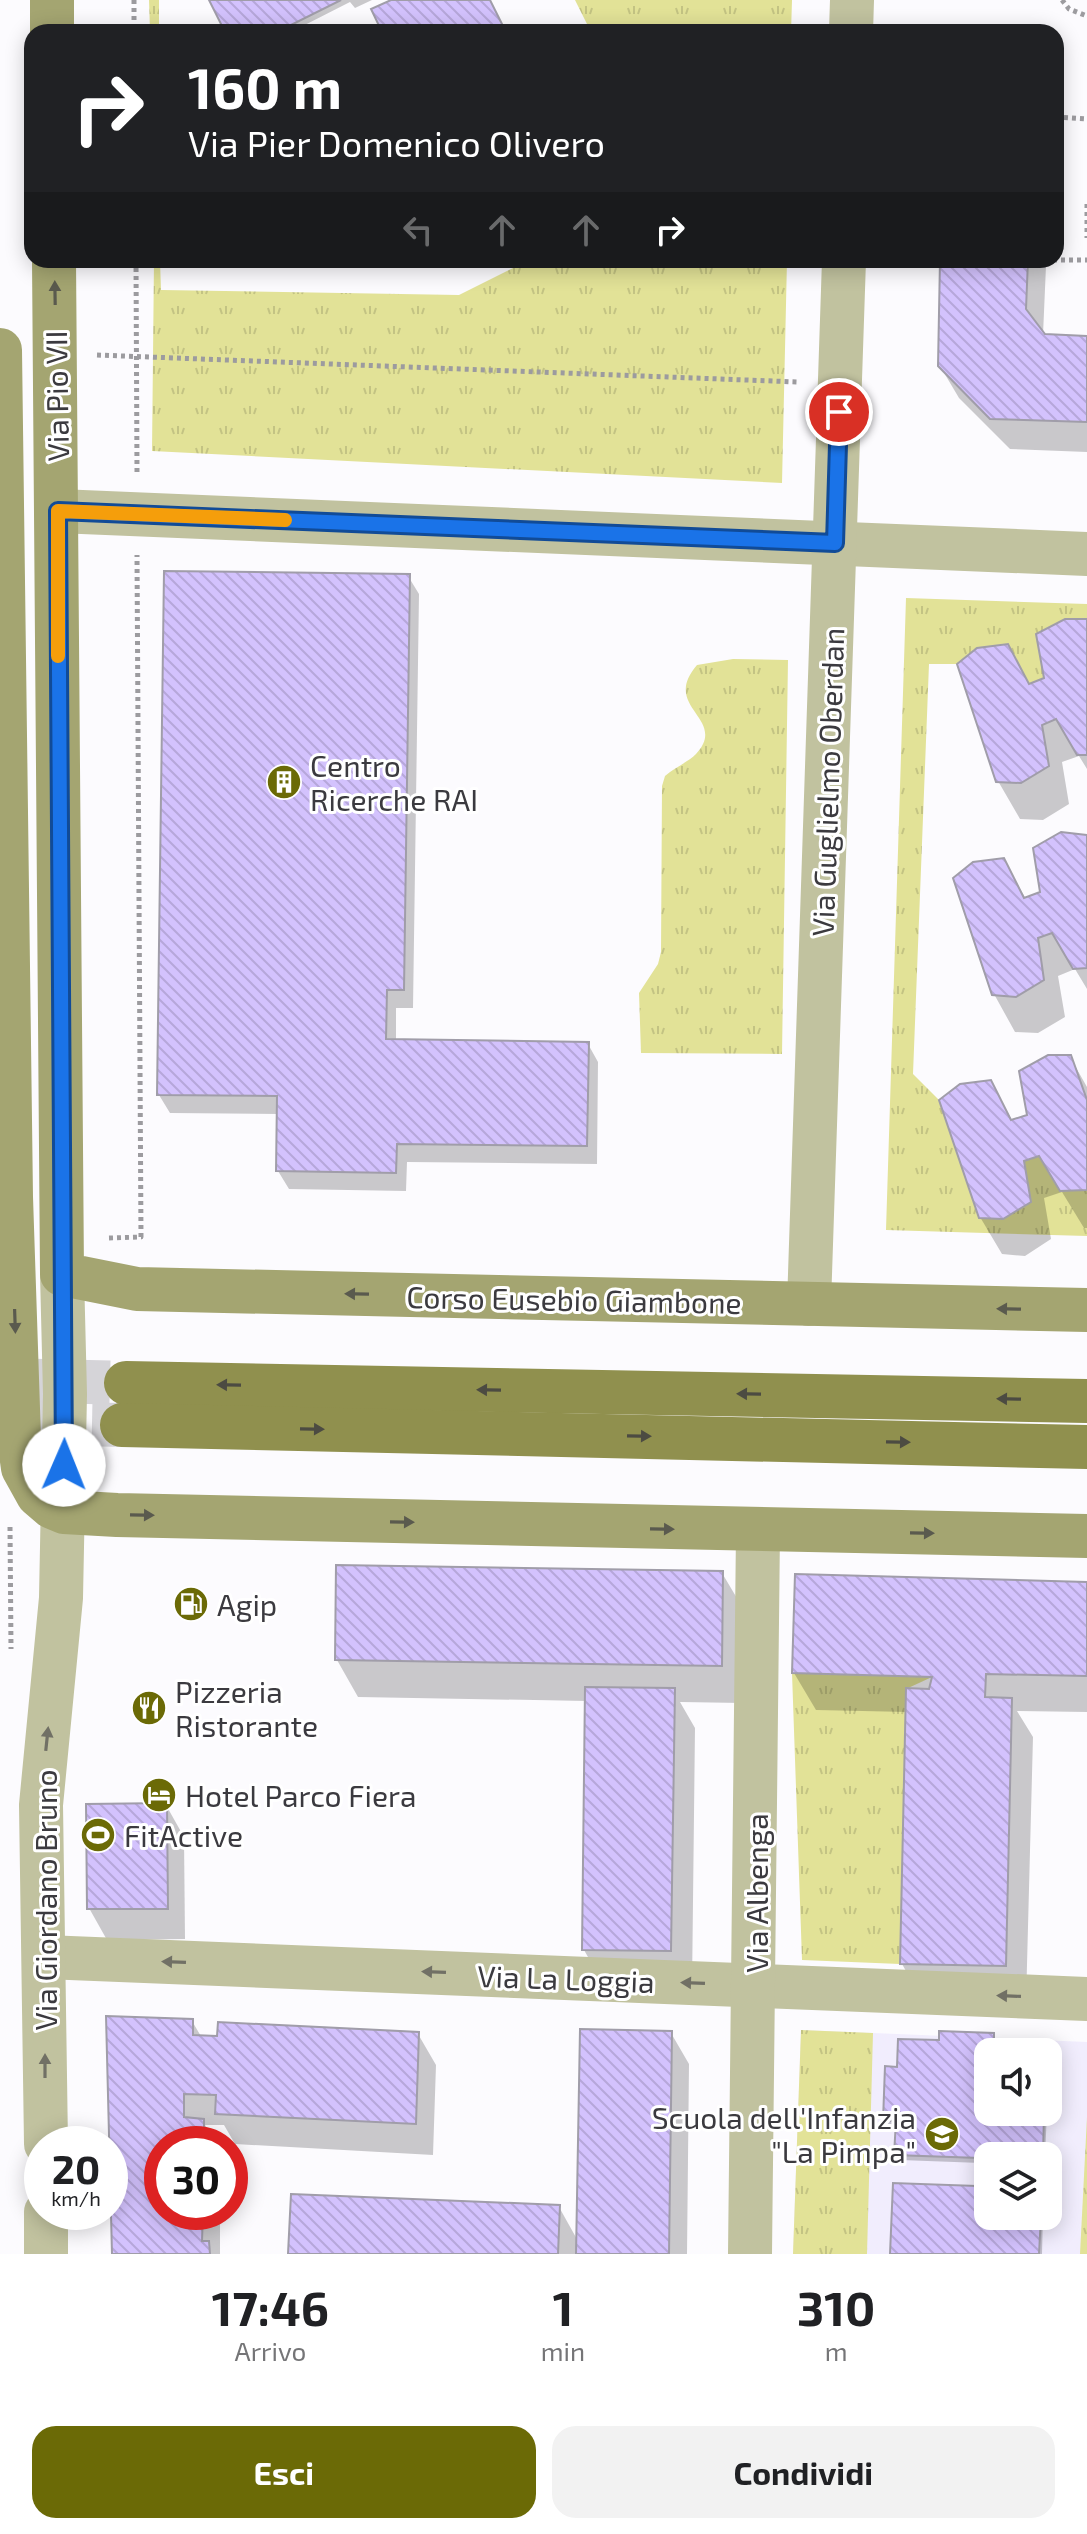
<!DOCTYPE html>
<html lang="it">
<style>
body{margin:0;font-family:"Exo 2",sans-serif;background:#f2f2f2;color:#202124;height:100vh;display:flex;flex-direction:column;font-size:30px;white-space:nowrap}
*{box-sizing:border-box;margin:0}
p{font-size:26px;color:#757577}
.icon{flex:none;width:44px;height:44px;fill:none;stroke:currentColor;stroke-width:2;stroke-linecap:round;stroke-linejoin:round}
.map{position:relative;height:2254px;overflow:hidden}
.side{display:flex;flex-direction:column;background:#fff;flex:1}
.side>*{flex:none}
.guide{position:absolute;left:24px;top:24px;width:1040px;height:244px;border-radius:24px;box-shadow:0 4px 20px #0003;background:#202124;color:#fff;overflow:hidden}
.fabs{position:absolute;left:974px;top:2038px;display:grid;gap:16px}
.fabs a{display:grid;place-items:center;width:88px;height:88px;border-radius:16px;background:#fff;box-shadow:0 4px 20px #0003;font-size:40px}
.speed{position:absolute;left:24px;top:2126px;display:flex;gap:16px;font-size:40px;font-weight:700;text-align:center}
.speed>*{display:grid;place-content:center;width:104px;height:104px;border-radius:50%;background:#fff;box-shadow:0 4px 20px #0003;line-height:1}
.speed small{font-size:20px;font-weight:400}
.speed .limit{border:12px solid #d22;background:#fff;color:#111}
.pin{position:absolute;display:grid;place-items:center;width:68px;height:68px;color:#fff;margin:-34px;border:4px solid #fff;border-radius:50%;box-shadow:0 2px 8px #0007}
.me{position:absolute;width:88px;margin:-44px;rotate:1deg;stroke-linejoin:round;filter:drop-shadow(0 0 6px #0008)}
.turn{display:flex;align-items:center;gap:28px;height:168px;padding:0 32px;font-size:36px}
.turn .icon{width:104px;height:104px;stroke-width:2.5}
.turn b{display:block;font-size:56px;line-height:68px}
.lanes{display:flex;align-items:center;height:76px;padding:0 32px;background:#0003;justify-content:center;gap:40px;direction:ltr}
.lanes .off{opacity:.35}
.eta{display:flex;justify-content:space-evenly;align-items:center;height:136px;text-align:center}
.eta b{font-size:48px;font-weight:700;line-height:56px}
.cta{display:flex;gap:16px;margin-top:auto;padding:16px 32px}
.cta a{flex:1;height:92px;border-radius:24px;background:#6b6a06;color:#fff;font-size:32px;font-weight:700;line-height:92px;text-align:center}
.cta a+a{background:#f2f2f2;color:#202124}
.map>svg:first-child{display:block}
</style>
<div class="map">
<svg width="1087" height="2254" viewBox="0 0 1087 2254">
<defs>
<pattern id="grass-tufts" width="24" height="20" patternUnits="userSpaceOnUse" patternTransform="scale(2)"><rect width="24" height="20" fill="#e2e297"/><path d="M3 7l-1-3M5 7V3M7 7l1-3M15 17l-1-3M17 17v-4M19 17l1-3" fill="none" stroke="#c3c383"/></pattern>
<pattern id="building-back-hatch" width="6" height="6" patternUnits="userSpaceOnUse" patternTransform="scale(2)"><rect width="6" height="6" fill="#d3c2fd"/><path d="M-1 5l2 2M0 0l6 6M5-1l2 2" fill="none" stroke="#b6a7da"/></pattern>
</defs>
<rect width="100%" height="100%" fill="#fcfbfe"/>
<path fill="#f1edfd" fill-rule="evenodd" d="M801 2030 1087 2042V2254H793ZM988 2052H1048V2112H988ZM988 2156H1048V2216H988Z"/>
<g fill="url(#grass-tufts)">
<path d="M149 0H159V32H150Z"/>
<path d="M575 0H792L791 32H591Z"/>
<path d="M154 260H160L161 290 459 295 529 260H787L782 483 152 451Z"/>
<path d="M906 598 1087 604V619H1065L1037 634 1044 678 1029 684 977 648 957 664H929L913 1074 939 1100 979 1218 1003 1219 1031 1202 1024 1161 1039 1156 1060 1191 1087 1190V1236L886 1230Z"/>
<path d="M733 659 788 660 782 1054 641 1053 639 993 658 964 661 952 662 786 665 776C674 768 688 762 696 754 729 718 660 708 697 665Z"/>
<path d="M792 1673 932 1677 906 1689 900 1964 802 1960Z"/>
<path d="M801 2030 873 2033 867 2254H793Z"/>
<path d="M1087 2117V2254H1080Z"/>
</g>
<g fill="#0003">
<path d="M211 0H372L355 8 350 2 291 32H227Z"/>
<path d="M942 260H1042L1046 266 1043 335 1087 337V452L1010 449 959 398 940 366Z"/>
<path d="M408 576 419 594 413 1008H396V1041L588 1044 598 1062 597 1164 407 1162 406 1191 289 1189 278 1171 279 1114 170 1113 159 1095Z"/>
<path d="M1087 621V769L1079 756 1062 762 1069 804 1043 820 1020 819 998 781 1030 686 1046 680Z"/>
<path d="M1087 838V989L1075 969 1058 976 1065 1017 1038 1033 1015 1032 994 994 1003 860 1026 899 1042 894Z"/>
<path d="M1070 1057 1087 1087V1228H1084L1062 1192 1044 1198 1051 1239 1025 1256 1002 1254 980 1217 990 1082 1013 1122 1029 1116Z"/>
<path d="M722 1573 744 1610 742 1703 680 1702 695 1728 692 1988 605 1987 584 1950 587 1701 358 1697 337 1660Z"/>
<path d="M1087 1584V1712L1017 1711 1033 1737 1026 2003 923 2001 902 1964 908 1712 816 1710 794 1673Z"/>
<path d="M166 1805 184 1837 185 1939 107 1940 89 1908Z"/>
<path d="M192 2021 202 2038 418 2034 436 2065 433 2155 235 2144 224 2125H205L216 2144H162V2212H220V2254H114Z"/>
<path d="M671 2033 689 2064 687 2254H290L559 2207 578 2241Z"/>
<path d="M993 2035 996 2045 1036 2046 1039 2052H988V2112H1047L1045 2156H988V2216H1043L1042 2254H892L979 2188 981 2163 900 2160 896 2154 898 2126H888L885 2120 899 2069 941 2042Z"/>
</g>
<g fill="url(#building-back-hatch)" stroke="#a09da9" stroke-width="2">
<path d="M209 0H341L277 32H225Z"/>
<path d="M391 0H490L506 32H382L371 9Z"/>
<path d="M940 260H1028L1026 309 1045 334 1087 336V422L990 419 938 366Z"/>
<path d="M164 571 410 574 404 990H387L386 1039 589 1042 587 1146 397 1144 396 1173 276 1171 277 1096 157 1095Z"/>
<path d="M1065 619H1087V755H1077L1056 719 1042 725 1049 766 1021 783 996 782 957 664 977 648 1008 644 1029 684 1044 678 1036 634Z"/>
<path d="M1061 832 1087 835V968L1073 969 1052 933 1038 938 1044 980 1016 997 992 995 953 878 973 862 1004 858 1024 898 1040 892 1033 848Z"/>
<path d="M1048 1055H1071L1087 1100V1190L1060 1191 1039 1156 1024 1161 1031 1202 1003 1219 979 1218 939 1100 960 1084 991 1080 1011 1120 1027 1115 1019 1071Z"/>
<path d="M336 1565 723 1571 722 1666 335 1660Z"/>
<path d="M795 1574 1087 1582V1676L986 1674 985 1697 1012 1698 1006 1966 900 1964 906 1688 929 1689 932 1677 792 1673Z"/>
<path d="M585 1687 675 1688 671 1951 582 1950Z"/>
<path d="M167 1803 168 1909H87L86 1804Z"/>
<path d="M106 2016 193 2019V2035L217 2036 218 2022 419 2032 416 2124 215 2114 216 2095 184 2094V2117L204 2119V2144H162V2212H203L202 2241H209L210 2254H112Z"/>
<path d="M580 2029 672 2031 669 2254H576Z"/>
<path d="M939 2031 994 2033V2043L1037 2044 1036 2052H988V2112H1044L1043 2156H988V2216H1041L1039 2254H890L893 2183 977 2186 979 2158 894 2155 896 2121H883L885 2066 897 2067 898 2039 939 2040Z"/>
<path d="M291 2194 560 2205 558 2254H288Z"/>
</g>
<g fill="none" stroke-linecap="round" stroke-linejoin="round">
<g stroke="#d5d4d8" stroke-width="44" stroke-dasharray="44 22" stroke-linecap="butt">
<path d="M0 1380 126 1383"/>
<path d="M26 1423 122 1425"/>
</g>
<g stroke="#9c9b9f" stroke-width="5" stroke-dasharray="4 4" stroke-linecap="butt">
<path d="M134 0V32"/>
<path d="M1062 0 1069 9 1087 16"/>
<path d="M1056 117 1087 119"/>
<path d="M1087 204V238"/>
<path d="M136 260 137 473"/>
<path d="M1045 260H1087"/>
<path d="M97 355 798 382"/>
<path d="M109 1238 141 1237 137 555"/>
<path d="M10 1527 11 1649"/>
</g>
<g stroke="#c1c29f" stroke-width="44">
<path d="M851 32 852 0"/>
<path d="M58 511 1087 554"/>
<path d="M809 1304 844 260"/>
<path d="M45 1957 1087 1999"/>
<path d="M46 2144 41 1805 61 1598 65 1394 62 1274"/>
<path d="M46 2212V2254"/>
<path d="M750 2254 758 1531"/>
</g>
<g stroke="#a4a571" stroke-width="44">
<path d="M52 32V0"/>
<path d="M54 260 62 1274 137 1289 1087 1310"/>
<path d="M0 350 11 1197 19 1439 23 1468 38 1495 52 1507 64 1512 117 1515 1087 1536"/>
</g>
<g stroke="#90904e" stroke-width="44">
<path d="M126 1383 1087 1401"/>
<path d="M122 1425 1087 1447"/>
</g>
</g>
<defs><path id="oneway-solid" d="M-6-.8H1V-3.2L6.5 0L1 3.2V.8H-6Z" transform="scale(2)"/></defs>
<g fill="#5a5a4e">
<use href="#oneway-solid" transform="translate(55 293) rotate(-91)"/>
<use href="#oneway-solid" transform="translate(357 1294) rotate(-179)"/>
<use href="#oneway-solid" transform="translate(1009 1309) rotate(-179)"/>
<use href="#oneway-solid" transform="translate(15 1321) rotate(88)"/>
<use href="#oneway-solid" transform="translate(142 1515) rotate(1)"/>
<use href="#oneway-solid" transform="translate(402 1522) rotate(1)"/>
<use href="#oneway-solid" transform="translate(662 1529) rotate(1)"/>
<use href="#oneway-solid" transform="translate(922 1533) rotate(1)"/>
</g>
<g fill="#4c4b42">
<use href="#oneway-solid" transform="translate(229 1385) rotate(-179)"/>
<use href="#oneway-solid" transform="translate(489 1390) rotate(-179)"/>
<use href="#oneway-solid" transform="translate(749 1394) rotate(-179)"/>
<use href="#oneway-solid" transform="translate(1009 1399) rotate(-179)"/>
<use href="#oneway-solid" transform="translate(312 1429) rotate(1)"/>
<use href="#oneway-solid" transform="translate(639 1436) rotate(1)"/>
<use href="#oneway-solid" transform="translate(898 1442) rotate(1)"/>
</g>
<g fill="#717065">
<use href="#oneway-solid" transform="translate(47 1739) rotate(-84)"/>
<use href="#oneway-solid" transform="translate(174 1962) rotate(-178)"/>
<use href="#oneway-solid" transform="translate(434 1972) rotate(-178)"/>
<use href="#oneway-solid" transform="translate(693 1983) rotate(-178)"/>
<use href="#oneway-solid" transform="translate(1009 1996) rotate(-178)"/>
<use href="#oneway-solid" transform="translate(45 2066) rotate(-90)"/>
</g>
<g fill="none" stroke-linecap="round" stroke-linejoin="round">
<g stroke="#114b97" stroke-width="20">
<path id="route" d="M64 1465 58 511 835 543 839 412"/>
</g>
<use href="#route" stroke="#1a73e8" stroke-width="14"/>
<path stroke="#f59e0b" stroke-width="14" d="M58 656V511L285 520"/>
</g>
<defs>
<g id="building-disc" transform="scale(1.8)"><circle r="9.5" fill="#6b6a06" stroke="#fff"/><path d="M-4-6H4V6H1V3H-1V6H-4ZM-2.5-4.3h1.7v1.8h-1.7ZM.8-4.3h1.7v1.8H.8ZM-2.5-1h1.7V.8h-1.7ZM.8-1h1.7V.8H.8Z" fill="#fff"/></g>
<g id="fuel-disc" transform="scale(1.8)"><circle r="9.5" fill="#6b6a06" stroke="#fff"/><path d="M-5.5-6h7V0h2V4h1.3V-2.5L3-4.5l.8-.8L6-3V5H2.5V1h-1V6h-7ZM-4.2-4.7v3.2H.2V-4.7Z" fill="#fff"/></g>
<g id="restaurant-disc" transform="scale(1.8)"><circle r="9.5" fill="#6b6a06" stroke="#fff"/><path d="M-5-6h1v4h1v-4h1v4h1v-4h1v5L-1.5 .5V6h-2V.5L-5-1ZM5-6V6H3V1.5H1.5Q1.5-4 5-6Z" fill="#fff"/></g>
<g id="hotel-disc" transform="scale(1.8)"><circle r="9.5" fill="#6b6a06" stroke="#fff"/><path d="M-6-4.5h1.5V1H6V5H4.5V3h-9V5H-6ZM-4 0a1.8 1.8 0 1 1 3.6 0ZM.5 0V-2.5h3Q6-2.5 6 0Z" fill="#fff"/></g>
<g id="stadium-disc" transform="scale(1.8)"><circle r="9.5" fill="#6b6a06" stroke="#fff"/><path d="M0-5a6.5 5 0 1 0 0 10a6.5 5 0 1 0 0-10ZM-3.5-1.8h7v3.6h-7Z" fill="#fff"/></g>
<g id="school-disc" transform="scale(1.8)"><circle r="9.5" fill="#6b6a06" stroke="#fff"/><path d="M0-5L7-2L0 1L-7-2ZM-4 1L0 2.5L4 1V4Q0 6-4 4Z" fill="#fff"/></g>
</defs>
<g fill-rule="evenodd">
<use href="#building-disc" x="284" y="782"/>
<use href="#fuel-disc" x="191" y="1604"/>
<use href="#restaurant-disc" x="149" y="1708"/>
<use href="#hotel-disc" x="159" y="1795"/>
<use href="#stadium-disc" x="98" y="1835"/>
<use href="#school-disc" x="942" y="2134"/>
</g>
<g text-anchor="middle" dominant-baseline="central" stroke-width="6" stroke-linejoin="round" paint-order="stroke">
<g font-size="30" fill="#3b3a3f" stroke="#fff">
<text transform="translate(56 396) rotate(-91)">Via Pio VII</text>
<text transform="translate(827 782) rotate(-88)">Via Guglielmo Oberdan</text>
<text transform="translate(574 1299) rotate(1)">Corso Eusebio Giambone</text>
<text transform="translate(756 1893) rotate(-90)">Via Albenga</text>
<text transform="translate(45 1900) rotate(-90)">Via Giordano Bruno</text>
<text transform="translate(566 1978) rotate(2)">Via La Loggia</text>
</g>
<g font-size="30" fill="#3b3a3f" stroke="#fff" text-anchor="start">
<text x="310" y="765">Centro<tspan x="310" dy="34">Ricerche RAI</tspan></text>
<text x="217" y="1604">Agip</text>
<text x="175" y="1691">Pizzeria<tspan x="175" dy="34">Ristorante</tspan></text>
<text x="185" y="1795">Hotel Parco Fiera</text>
<text x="124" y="1835">FitActive</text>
<text x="916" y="2117" text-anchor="end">Scuola dell'Infanzia<tspan x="916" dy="34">"La Pimpa"</tspan></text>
</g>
</g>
</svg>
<div class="fabs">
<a><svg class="icon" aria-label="sound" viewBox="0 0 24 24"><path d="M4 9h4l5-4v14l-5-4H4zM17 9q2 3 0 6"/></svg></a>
<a><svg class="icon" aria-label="layers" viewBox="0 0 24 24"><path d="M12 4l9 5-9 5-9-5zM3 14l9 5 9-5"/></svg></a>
</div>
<div class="speed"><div>20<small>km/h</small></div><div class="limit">30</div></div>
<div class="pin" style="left:839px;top:412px;background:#d93025"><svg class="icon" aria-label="arrive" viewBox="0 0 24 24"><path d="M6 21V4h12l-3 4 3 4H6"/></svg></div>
<svg class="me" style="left:64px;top:1465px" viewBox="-20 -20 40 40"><circle r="19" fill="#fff"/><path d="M0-13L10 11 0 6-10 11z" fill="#1a73e8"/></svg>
<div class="guide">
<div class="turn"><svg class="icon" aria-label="right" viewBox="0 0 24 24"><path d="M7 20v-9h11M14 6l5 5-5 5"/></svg><div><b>160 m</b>Via Pier Domenico Olivero</div></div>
<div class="lanes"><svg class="icon off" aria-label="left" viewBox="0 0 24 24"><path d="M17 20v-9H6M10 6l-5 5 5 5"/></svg><svg class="icon off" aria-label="ahead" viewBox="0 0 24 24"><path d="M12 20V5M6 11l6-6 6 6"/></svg><svg class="icon off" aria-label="ahead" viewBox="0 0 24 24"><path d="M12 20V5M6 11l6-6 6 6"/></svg><svg class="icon" aria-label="right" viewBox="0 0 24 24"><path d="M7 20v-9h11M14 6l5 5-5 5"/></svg></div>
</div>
</div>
<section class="side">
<div class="eta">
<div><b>17:46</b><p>Arrivo</p></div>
<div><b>1</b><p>min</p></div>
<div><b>310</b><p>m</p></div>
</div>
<div class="cta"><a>Esci</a><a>Condividi</a></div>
</section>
